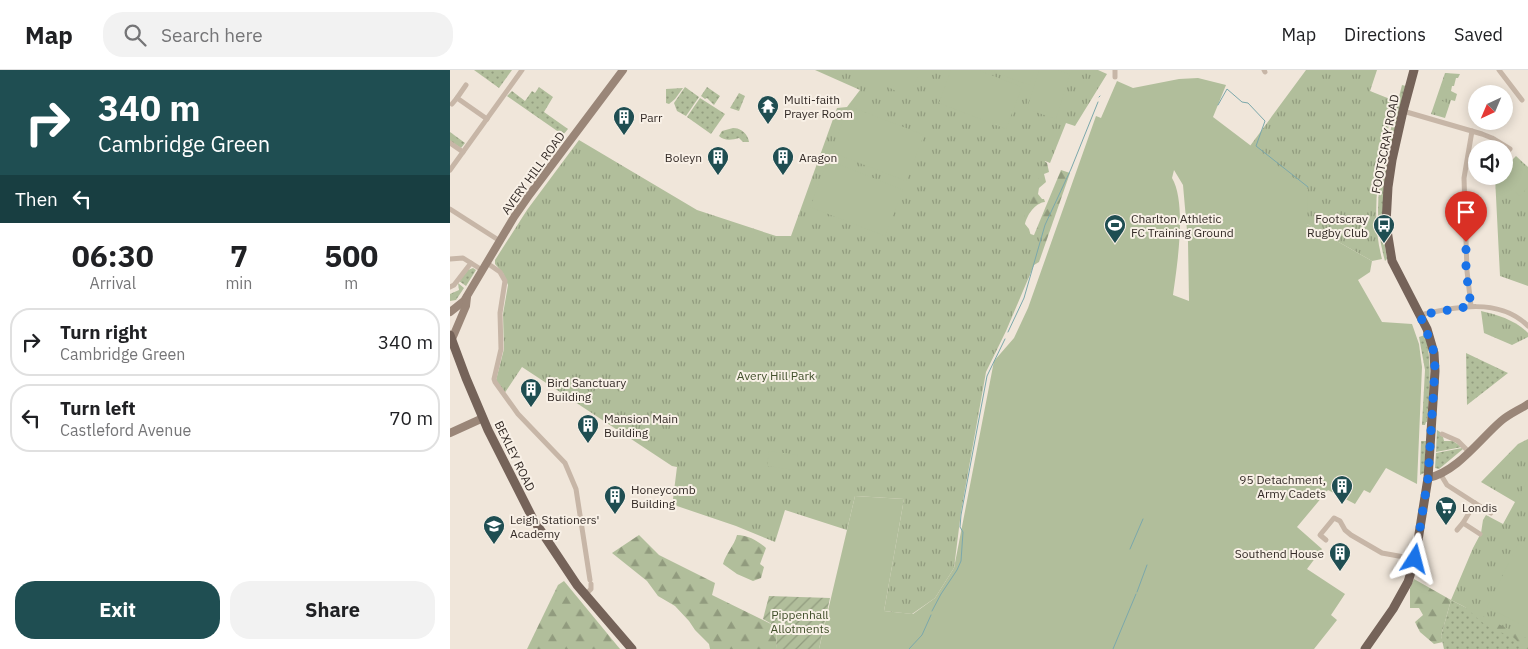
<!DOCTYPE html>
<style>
body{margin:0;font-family:"IBM Plex Sans",sans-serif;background:#f2f2f2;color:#202124;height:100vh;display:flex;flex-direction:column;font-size:19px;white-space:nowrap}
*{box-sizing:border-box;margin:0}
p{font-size:16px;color:#757577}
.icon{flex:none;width:28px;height:28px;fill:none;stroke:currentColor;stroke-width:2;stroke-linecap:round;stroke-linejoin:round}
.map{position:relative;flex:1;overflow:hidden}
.details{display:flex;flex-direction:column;background:#fff;width:450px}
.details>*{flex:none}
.top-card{background:#1f4e52;color:#fff;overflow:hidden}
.needle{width:32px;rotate:224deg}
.controls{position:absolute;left:1018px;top:15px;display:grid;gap:10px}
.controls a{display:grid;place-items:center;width:45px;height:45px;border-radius:50%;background:#fff;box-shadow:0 2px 12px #0003;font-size:25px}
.pin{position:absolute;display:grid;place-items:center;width:42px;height:42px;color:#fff;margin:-51px -21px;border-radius:50% 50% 50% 0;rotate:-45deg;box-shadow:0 0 5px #0007}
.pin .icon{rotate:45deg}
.me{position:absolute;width:55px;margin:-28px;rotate:9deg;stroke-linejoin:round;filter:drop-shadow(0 0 4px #0008)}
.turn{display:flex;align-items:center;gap:18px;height:105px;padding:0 15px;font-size:22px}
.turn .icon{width:65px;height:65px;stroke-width:2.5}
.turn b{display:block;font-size:35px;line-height:42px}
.then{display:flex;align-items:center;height:48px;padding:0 15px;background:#0003;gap:10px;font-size:19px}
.eta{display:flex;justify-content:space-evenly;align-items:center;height:85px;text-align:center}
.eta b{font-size:30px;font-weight:700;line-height:35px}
.primary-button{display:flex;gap:10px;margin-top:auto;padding:10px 15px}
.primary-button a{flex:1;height:58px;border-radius:20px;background:#1f4e52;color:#fff;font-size:20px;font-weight:700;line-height:58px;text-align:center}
.primary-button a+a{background:#f2f2f2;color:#202124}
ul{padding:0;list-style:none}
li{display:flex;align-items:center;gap:15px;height:68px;margin:0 10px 8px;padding:0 5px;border:2px solid #e0e0e0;border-radius:20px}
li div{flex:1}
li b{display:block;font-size:19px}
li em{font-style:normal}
header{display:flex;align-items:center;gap:30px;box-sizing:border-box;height:70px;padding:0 25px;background:#fff;border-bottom:1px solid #e0e0e0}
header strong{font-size:24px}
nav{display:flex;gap:28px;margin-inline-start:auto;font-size:18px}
.search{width:350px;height:45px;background:#f2f2f2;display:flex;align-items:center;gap:12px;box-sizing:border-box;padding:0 18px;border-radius:20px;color:#757577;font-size:19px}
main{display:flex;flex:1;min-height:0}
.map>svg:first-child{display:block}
</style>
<header>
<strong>Map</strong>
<div class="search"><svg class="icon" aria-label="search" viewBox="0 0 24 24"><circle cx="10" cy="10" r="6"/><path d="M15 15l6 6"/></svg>Search here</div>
<nav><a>Map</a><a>Directions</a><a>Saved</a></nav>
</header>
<main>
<section class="details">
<div class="top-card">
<div class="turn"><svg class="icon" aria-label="right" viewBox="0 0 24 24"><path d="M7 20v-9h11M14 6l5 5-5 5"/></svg><div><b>340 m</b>Cambridge Green</div></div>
<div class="then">Then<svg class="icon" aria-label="left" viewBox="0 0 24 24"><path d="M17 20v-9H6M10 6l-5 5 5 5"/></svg></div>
</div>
<div class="eta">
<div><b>06:30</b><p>Arrival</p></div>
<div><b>7</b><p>min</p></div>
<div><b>500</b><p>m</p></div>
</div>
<ul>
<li><svg class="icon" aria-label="right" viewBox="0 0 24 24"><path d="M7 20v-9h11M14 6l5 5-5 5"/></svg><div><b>Turn right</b><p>Cambridge Green</p></div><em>340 m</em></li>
<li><svg class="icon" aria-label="left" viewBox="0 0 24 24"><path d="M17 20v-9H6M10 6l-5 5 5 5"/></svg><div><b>Turn left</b><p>Castleford Avenue</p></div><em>70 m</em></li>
</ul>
<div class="primary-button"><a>Exit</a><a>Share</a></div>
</section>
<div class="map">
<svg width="1078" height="579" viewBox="0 0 1078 579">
<defs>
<pattern id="grass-dots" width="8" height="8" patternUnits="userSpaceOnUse" patternTransform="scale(1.25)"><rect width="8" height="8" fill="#b1be9b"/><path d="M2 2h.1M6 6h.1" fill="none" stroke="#919b7e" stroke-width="1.8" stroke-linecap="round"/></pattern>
<pattern id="forest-firs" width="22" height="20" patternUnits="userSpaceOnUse" patternTransform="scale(1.25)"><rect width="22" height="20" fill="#b1be9b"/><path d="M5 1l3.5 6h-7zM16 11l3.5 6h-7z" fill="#919b7e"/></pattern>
<pattern id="park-tufts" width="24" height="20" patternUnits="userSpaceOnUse" patternTransform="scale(1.25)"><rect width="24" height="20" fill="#b1be9b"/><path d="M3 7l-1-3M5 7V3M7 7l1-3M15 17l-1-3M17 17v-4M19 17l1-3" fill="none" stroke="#919b7e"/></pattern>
<pattern id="garden-furrows" width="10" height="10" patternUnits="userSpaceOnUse" patternTransform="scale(1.25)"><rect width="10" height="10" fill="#b1be9b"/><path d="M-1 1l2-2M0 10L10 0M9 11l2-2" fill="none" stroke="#919b7e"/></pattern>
</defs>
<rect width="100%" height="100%" fill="#f0e6da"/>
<g fill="url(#grass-dots)">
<path d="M24 0H62L49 18Z"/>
<path d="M952 15 956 16 939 85 936 86H934Z"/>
<path d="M89 17 103 27 94 42 118 59 113 65 57 26 62 21 75 31 82 21 85 23Z"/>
<path d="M235 17 249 27 236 46 227 41 224 33Z"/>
<path d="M257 17 270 26 264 35 257 28 255 29 251 26Z"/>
<path d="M233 18 225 29 219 34 216 33V19Z"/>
<path d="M289 23 295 26 289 41 280 38Z"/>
<path d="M250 28 275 44 261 64 237 47Z"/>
<path d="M283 58C291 58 298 64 299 72H293L289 68C282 70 274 71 269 66L272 61Z"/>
<path d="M0 62 15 73 11 78 0 71Z"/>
<path d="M933 91 938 93C932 129 931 153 937 189L935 191C925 156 927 126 933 91Z"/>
<path d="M23 198 26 200 16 216 9 211 18 200Z"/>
<path d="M8 213 14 218 6 230 0 231V224L9 220Z"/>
<path d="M975 265C983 293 979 323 977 352H976L975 355H972L975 300 969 267Z"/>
<path d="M1016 283 1058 303 1017 335Z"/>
<path d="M987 360 990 362V365L993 367 994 371H1003L1012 377 986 382Z"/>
<path d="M971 371H976L974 403 970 405Z"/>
<path d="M1012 378 1013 379 989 399 985 398 986 383Z"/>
<path d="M1001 530 1078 569V579H994L991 566Z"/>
</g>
<g fill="url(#forest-firs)">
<path d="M593 90 597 93 599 102 594 104 596 112 589 118 588 124 592 129H594L595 132C585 133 577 145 575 154L579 159 581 166 567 160Z"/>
<path d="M611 100 620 103 589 192 584 195V165Z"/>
<path d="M189 465 209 485 265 513 262 525 327 557 326 579H260L259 574 245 560 239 551 225 536 208 526 197 511 162 483Z"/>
<path d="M287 465C298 465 308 471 316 478L310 494 314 497 311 508 303 511 287 504 273 494C276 483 284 476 287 465Z"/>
<path d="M964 509 1001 530 991 566 993 572 984 574 970 562 965 552 973 545 969 538H960V518Z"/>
<path d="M114 511 170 579H77L108 515Z"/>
<path d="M1013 535 1078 567V579L1070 576C1064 563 1055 565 1044 560 1032 554 1023 544 1013 535Z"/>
</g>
<g fill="url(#park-tufts)">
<path d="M365 0H648L657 4 625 56 616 53 600 93 595 91 569 160 595 169 556 261 536 302 511 442 504 498 485 528 462 544 434 541 454 429 405 426 397 460 335 440 325 472 286 456 227 436 223 429 227 397 222 396 72 297 54 324 46 310 54 279 53 244 58 215 53 203 45 194V190L77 140 129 70 247 140 326 166H341L387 38 397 37 410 20Z"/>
<path d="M856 0H927L920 21 945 31C932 82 918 137 932 189L922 191 857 154 800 76Z"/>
<path d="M995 3 1010 4 1008 8H1006L1004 16H1002L1001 21 1007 24 1005 31 1001 30 995 48 981 44Z"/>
<path d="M1066 86 1078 97V216L1050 206 1045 107 1054 106V98Z"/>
<path d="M1031 241C1048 245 1065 250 1078 263V267L1062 275 1034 263Z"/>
<path d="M1078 369V569L1001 530 1023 478 1031 463 1033 450 1036 445 1053 454 1065 432 1031 412 1068 374Z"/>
</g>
<path fill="url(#garden-furrows)" d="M319 526 380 528 369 579H326L327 557 313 549Z"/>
<g fill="#b1be9b" fill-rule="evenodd">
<path d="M404 0H471L458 27Z"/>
<path d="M501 0H528L572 17 556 59 489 33Z"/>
<path d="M539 0H584L579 15Z"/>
<path d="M589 0H608L620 4 606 49 577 39Z"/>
<path d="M996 3 1004 5 1000 18 992 16Z"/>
<path d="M748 8 776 15 763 47 858 119 857 154 922 191 920 202 908 210 932 252 962 254 969 274 972 297 967 414 936 398 920 423 914 420 905 434 878 420 847 457 872 479 857 499 895 524 881 545 887 550 864 579H369L405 426 454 429 434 541 463 544 485 528 504 498 544 291 564 268 578 238 646 46 651 48 667 11 683 18 729 9ZM724 100 733 115 738 172 739 231 723 225C727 196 737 133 722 108Z"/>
<path d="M989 30 998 33 994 45 985 43Z"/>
<path d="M399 36 474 65 456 111 381 82Z"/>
<path d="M1067 89 1078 99V117L1070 126 1050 109Z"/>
<path d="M378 90 453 120 435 166 360 137Z"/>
<path d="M319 381 348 385 345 400 317 396Z"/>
<path d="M1078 409V434L1068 428Z"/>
<path d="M1068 474 1078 479V558L1037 537Z"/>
</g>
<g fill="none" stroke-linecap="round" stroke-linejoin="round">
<g stroke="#7ba8ab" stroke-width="1">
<path d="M649 27 650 26"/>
<path d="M768 35 777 19 792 32 798 33 815 51 806 76 858 117"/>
<path d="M558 262 574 228 595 155 621 99 648 32"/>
<path d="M680 479 693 449"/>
<path d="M687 522 697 495"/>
<path d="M482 541 491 524 507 500 511 491 513 462 510 457 511 445 537 306 555 269"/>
<path d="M459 579 472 565 481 545"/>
<path d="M663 579 686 524"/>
</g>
<g stroke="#c7b6a7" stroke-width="5">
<path d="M665 0V7"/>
<path d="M814 0 815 2"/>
<path d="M1049 0 1072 30"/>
<path d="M16 15 7 28 37 49"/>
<path d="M2 34 7 28"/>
<path d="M953 41 1032 64 1042 68 1060 79"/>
<path d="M0 73 13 82"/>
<path d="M0 100 72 0"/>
<path d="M0 139 50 171"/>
<path d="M0 189 13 188 21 193"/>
<path d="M37 193 50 202 55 211 50 243 51 279 44 309 45 312 68 344 115 393 126 419 140 510"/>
<path d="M0 217 4 215 21 193 32 200"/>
<path d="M1021 236 1017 201 1014 108 1022 61"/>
<path d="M970 245C1005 237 1049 227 1078 256"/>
<path d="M992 364 1008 371 1019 382"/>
<path d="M991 405 997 415 1025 433 1013 453 1030 464"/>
<path d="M1025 433 1041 443"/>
<path d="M1007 460 1013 453"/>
<path d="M876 470 870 465 884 448 890 451 895 460 901 465 932 483 965 489"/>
<path d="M135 525 141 519V514"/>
</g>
<g stroke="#9a8678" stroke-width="8">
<path d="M0 242 14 231 64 147 80 124 173 0"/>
<path d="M2 269 16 236 17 227"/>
<path d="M0 363 33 348"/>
<path d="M978 408C1007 402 1030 369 1051 351 1059 344 1069 340 1078 334"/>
</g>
<g stroke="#756359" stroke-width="9">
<path d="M0 265 16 308 38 360 83 449 127 515 182 579"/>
<path d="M915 579 943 539 958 512 965 489 978 408 985 301 984 283 977 259 942 191 936 154 938 117 942 90 953 41 964 0"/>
</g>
</g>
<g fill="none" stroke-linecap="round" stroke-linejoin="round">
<path stroke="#1a73e8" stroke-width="9" stroke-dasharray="0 16.2" d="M965 489 978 408 985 298 983 278 970 245 1021 236 1016 201V172"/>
</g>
<defs>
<g id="temple-pin" transform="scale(1.125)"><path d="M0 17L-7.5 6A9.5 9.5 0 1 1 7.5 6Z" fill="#1f4e52" stroke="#f8f0e6"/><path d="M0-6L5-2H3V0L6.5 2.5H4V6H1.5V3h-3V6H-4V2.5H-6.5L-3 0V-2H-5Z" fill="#fff"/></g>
<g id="building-pin" transform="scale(1.125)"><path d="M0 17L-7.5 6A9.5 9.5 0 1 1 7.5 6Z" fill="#1f4e52" stroke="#f8f0e6"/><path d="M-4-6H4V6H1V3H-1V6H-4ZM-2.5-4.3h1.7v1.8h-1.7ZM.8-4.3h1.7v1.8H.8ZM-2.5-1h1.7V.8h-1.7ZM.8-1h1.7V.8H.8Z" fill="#fff"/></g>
<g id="stadium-pin" transform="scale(1.125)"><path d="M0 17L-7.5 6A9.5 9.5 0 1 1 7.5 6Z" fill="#1f4e52" stroke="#f8f0e6"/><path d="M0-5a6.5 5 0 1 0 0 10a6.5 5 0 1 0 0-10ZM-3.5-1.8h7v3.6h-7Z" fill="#fff"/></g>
<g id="bus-pin" transform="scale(1.125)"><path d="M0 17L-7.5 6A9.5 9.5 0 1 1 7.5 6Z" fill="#1f4e52" stroke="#f8f0e6"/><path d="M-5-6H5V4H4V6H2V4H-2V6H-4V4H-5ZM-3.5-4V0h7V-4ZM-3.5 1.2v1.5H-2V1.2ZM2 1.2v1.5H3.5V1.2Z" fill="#fff"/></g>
<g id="supermarket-pin" transform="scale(1.125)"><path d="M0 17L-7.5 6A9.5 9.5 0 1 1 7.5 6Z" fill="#1f4e52" stroke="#f8f0e6"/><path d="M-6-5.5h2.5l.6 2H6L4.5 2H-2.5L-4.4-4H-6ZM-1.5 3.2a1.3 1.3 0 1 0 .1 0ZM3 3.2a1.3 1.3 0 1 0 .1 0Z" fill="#fff"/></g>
<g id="school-pin" transform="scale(1.125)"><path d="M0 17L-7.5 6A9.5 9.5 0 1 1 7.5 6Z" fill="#1f4e52" stroke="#f8f0e6"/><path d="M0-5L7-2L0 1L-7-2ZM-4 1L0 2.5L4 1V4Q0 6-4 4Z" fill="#fff"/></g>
</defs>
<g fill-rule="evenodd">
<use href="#temple-pin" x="318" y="36"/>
<use href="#building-pin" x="174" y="47"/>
<use href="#building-pin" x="268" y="87"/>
<use href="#building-pin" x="333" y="87"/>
<use href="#stadium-pin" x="665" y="155"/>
<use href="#bus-pin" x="934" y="155"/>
<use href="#building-pin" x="81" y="319"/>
<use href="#building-pin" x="138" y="355"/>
<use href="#building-pin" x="892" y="416"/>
<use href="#building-pin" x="165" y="426"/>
<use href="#supermarket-pin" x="996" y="437"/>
<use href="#school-pin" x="44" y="456"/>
<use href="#building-pin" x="890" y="483"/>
</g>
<g text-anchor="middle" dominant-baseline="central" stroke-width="4" stroke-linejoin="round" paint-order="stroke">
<g font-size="12" fill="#342b27" stroke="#f8f0e6" text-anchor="start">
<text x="334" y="29">Multi-faith<tspan x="334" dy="14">Prayer Room</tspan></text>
<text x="190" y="47">Parr</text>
<text x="252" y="87" text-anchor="end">Boleyn</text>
<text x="349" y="87">Aragon</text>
<text x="681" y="148">Charlton Athletic<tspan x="681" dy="14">FC Training Ground</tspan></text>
<text x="918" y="148" text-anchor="end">Footscray<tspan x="918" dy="14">Rugby Club</tspan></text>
<text x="97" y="312">Bird Sanctuary<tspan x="97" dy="14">Building</tspan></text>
<text x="154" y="348">Mansion Main<tspan x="154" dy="14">Building</tspan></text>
<text x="876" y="409" text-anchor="end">95 Detachment,<tspan x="876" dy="14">Army Cadets</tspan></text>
<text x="181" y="419">Honeycomb<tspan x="181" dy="14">Building</tspan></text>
<text x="1012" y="437">Londis</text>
<text x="60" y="449">Leigh Stationers'<tspan x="60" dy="14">Academy</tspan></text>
<text x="874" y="483" text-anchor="end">Southend House</text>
</g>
<g font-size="12" fill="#342b27" stroke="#f8f0e6">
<text transform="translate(935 74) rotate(-79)">FOOTSCRAY ROAD</text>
<text transform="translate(83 103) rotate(-54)">AVERY HILL ROAD</text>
<text transform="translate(65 386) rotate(64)">BEXLEY ROAD</text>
</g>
<g font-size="12" fill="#42502c" stroke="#f8f0e6">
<text x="326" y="305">Avery Hill Park</text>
<text x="350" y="544">Pippenhall<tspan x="350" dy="14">Allotments</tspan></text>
</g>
</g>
</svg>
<div class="controls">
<a><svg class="needle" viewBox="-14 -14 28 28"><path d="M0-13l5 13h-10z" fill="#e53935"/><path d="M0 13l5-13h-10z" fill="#757577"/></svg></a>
<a><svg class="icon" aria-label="sound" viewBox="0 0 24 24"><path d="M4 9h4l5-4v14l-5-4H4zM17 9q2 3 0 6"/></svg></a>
</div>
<div class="pin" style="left:1016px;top:172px;background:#d93025"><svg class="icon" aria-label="arrive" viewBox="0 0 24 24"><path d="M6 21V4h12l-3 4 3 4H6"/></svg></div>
<svg class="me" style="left:965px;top:489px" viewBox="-20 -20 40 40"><path d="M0-17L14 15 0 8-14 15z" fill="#1a73e8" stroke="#fff" stroke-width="4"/></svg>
</div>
</main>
